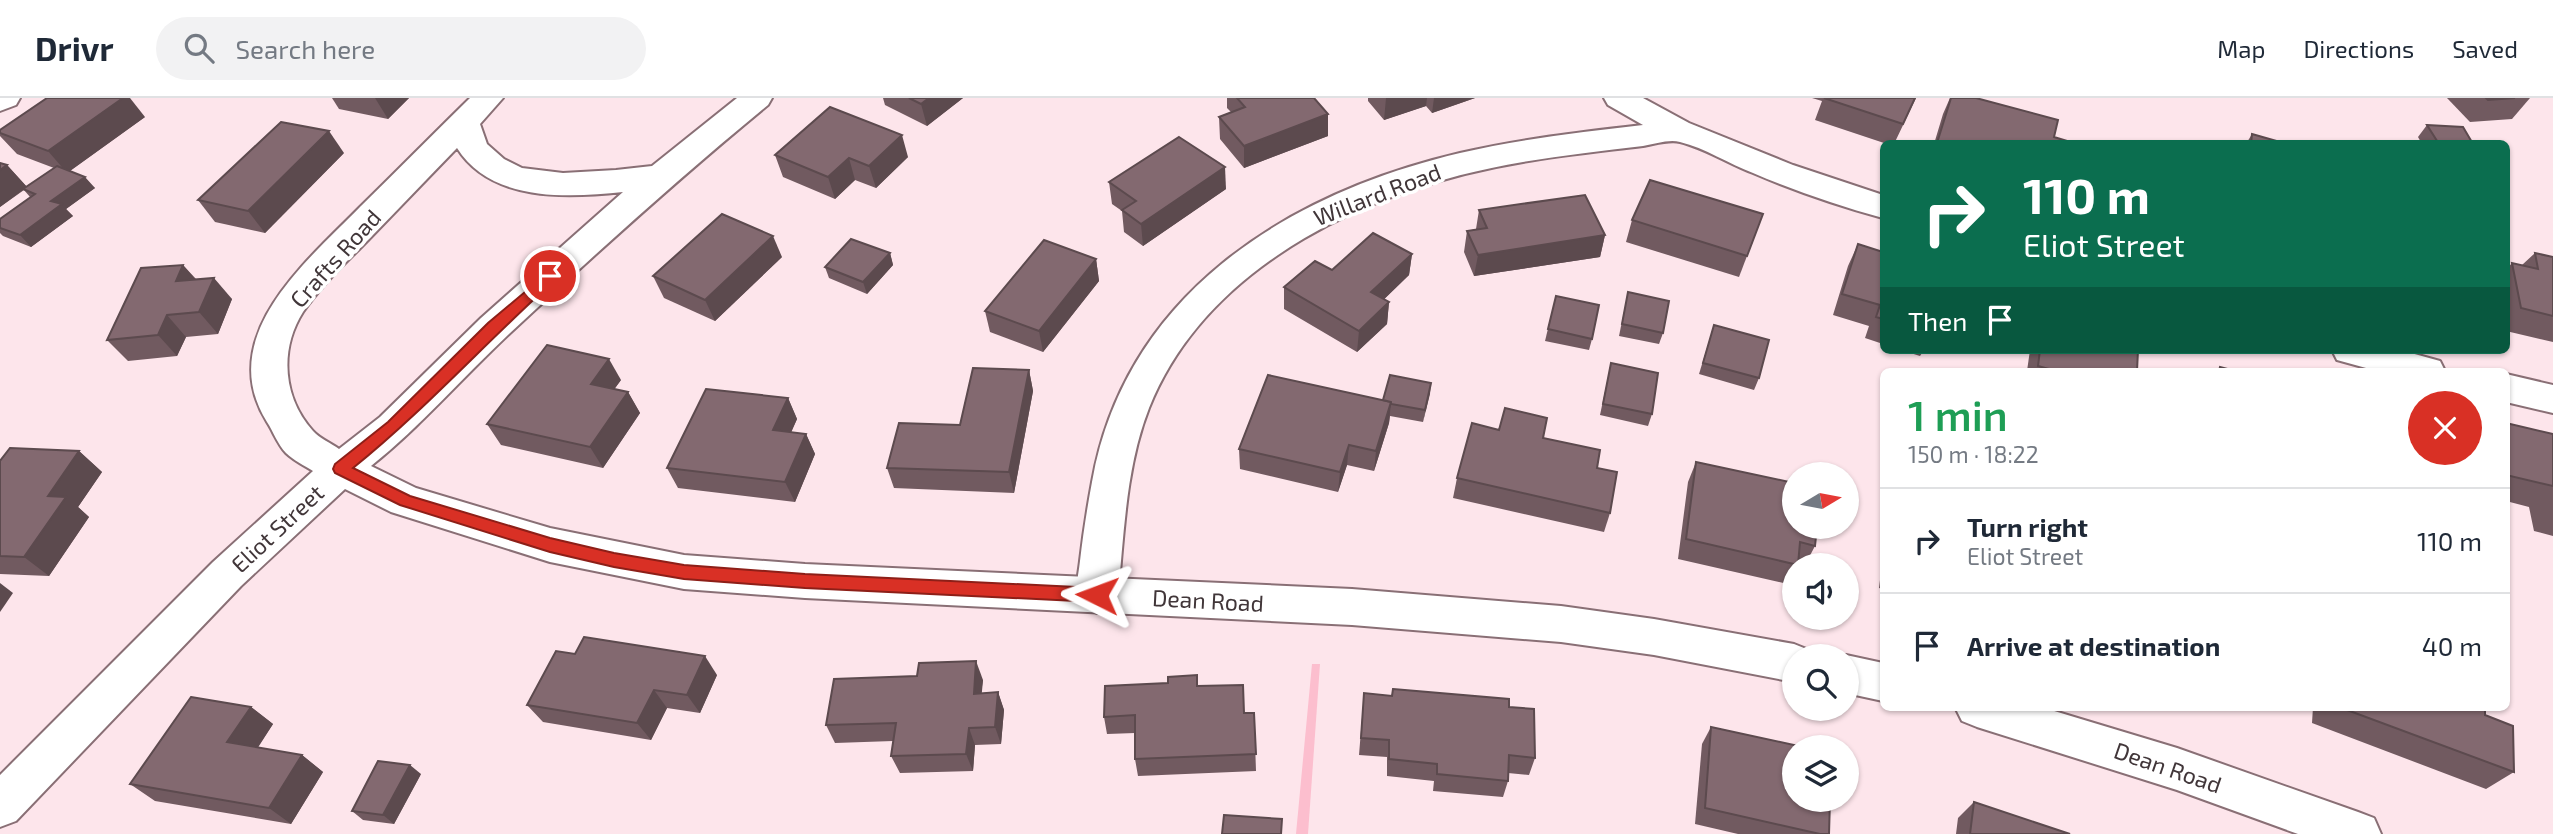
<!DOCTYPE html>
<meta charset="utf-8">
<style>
body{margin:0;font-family:"Exo 2",sans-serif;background:#f2f2f3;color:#1f2937;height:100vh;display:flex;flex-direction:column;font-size:26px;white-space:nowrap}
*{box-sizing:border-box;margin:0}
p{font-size:23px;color:#747a83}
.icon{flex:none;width:38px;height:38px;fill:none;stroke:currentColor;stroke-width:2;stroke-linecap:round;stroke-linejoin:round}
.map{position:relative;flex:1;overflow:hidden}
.side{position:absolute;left:1880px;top:270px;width:630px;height:343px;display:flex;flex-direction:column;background:#fff;border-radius:10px;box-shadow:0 2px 5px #0004}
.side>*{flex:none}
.hud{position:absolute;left:1880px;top:42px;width:630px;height:214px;border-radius:10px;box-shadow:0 2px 5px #0004;background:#0b6e4f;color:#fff;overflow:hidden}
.needle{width:46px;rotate:80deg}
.controls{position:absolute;left:1782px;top:364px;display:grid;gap:14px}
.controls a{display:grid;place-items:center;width:77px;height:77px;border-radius:50%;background:#fff;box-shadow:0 2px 5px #0004;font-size:35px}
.pin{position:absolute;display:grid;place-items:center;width:60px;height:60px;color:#fff;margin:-30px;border:4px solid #fff;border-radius:50%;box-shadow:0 2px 7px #0007}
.me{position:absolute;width:77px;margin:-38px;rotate:273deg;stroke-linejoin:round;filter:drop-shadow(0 0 5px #0008)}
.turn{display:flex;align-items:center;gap:24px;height:147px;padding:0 28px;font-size:32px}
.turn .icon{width:91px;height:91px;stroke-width:2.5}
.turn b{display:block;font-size:49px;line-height:60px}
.then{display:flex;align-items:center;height:66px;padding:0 28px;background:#0003;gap:14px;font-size:26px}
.round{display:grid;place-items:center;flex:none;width:74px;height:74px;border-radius:37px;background:#f2f2f3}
.headline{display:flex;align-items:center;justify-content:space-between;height:119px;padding:0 28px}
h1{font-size:42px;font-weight:600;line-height:52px;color:#1e9e55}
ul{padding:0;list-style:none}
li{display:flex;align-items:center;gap:21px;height:105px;padding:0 28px;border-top:2px solid #e0e1e3}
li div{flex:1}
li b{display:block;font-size:26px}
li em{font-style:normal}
header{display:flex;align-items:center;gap:42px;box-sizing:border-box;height:98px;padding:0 35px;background:#fff;border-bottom:2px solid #e0e1e3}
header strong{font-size:33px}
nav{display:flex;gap:38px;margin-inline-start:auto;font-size:24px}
.search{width:490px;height:63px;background:#f2f2f3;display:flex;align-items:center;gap:18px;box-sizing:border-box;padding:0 24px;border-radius:38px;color:#747a83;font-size:26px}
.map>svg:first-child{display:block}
</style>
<header>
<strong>Drivr</strong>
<div class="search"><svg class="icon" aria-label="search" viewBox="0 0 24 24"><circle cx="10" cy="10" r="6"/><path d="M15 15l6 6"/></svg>Search here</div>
<nav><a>Map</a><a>Directions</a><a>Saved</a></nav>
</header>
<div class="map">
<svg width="2553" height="736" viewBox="0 0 2553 736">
<rect width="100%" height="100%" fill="#fde5eb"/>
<path fill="#fcbece" d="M1312 566H1320L1308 736H1296Z"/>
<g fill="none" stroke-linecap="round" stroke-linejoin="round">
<g stroke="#896f75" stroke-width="4">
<g id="minor">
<path d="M1604 0H1643L1689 25 1793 67 1883 97V120C1839 108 1795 93 1753 75 1729 66 1705 50 1680 44 1669 41 1655 46 1643 48 1603 53 1563 57 1523 64 1377 88 1208 163 1149 310 1126 368 1124 435 1118 497L1112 509 1097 515 1082 509C1080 505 1077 500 1077 495 1076 485 1079 473 1080 463 1083 437 1087 411 1092 384 1125 197 1286 96 1460 55 1520 41 1582 34 1643 27L1608 7Z"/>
<path d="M2332 252H2400L2440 263 2445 273H2377L2337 262Z"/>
<path d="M2506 276 2553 287V315L2506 304Z"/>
</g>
</g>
<g stroke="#896f75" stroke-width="4">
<g id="tertiary">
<path d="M0 0H20L16 7 0 13Z"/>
<path d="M470 0H503L480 26 487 46 504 61 522 70 563 75 616 72 652 68 737 0H772L768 7C679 80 594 157 509 236 462 280 421 328 371 368L416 390 550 430 684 457 805 466 1352 491 1561 508 1654 521 1794 546 1809 552 1812 558H1794V584L1654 557 1561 544 1352 527 805 500 684 491 550 464 391 414 345 391 241 488 16 723 0 729V677L213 464 313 373C305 368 293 362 286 355 278 347 273 333 267 324 214 239 306 164 360 109 397 73 433 36 470 0ZM457 50C491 104 567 100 623 94L481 220 380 319 339 351C331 345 319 340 313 333 283 300 279 252 303 214 322 186 348 163 371 139 400 109 428 80 457 50Z"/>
<path d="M1846 557 1883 565V603L1846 595V558H1843Z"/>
<path d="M1955 609H2041L2177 650 2358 714 2374 720 2381 736H2298L2177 692 1977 629 1962 623Z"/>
</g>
</g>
<use href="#minor" fill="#fff" fill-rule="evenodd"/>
<use href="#tertiary" fill="#fff" fill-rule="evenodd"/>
</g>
<g fill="#715a60">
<path d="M332 0H409L388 21 339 11Z"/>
<path d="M883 0H963L927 28 885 7Z"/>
<path d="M1227 0H1314L1328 16V38L1244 70 1220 41 1219 19 1231 14 1227 10Z"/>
<path d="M1368 0H1475L1432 15 1426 8 1384 22 1368 3Z"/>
<path d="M1812 0H1916L1894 46H1887L1815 22 1822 3Z"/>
<path d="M1950 0H1976L2054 39 2077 46H1934L1943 16Z"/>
<path d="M2447 0H2530L2512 21 2470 24Z"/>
<path d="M145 19 70 73 95 90 66 111 73 118 31 149 3 138 0 135V121L30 99 24 92 0 109 7 67 27 89 54 70 17 56 0 38V32Z"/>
<path d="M2427 27 2473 46H2422L2418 39Z"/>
<path d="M2252 36 2287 46H2246Z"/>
<path d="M344 55 265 135 215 124 198 102Z"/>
<path d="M775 57 908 59 876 90 855 82 835 101 783 79Z"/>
<path d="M1109 84 1226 91 1143 148 1124 134 1122 113 1112 106Z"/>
<path d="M1479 112 1605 137 1600 159 1474 178 1464 154 1467 133 1476 131Z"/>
<path d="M1763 116 1739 179 1626 144 1632 122Z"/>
<path d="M1858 146 1883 154V246L1865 240 1869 228 1833 217 1848 168Z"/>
<path d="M890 155 893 167 867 196 829 180 825 169Z"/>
<path d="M2535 155 2553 159V244L2506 233V172L2512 165 2522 167Z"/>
<path d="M1412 156 1409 177 1384 201 1389 204 1387 226 1357 254 1284 211V189Z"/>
<path d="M782 159 715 223 664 200 653 178Z"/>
<path d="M1096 161 1099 183 1043 254 990 234 985 213Z"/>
<path d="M183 167 196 181 232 201 218 236 186 239 177 258 128 263 107 242Z"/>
<path d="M1628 194 1663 235 1659 246 1619 238Z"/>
<path d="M1556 198 1592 241 1589 252 1545 243Z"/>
<path d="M1714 227 1759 280 1754 292 1699 276Z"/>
<path d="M1901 252H1924L1920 258Z"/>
<path d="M2030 252H2138L2137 273H2027Z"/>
<path d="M1611 265 1652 316 1648 328 1600 317Z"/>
<path d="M1029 272 1033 293 1014 395 894 390 887 370 960 327Z"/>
<path d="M621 282 614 291 628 294 640 315 603 370 501 347 487 326Z"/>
<path d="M1431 285 1423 324 1390 318 1389 325 1374 373 1347 367 1338 394 1240 371 1239 351Z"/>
<path d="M788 300 797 321 791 334 806 336 815 356 795 404 678 390 667 370Z"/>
<path d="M2506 325 2553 336V438L2534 433 2529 409 2506 403Z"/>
<path d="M1499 332 1543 340 1597 370 1610 415 1604 434 1453 400 1457 380Z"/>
<path d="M79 353 102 374 78 409 89 419 49 478 0 476V363Z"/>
<path d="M1696 364 1815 448 1805 467 1798 466V467H1794V475L1788 486 1678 461 1688 384Z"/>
<path d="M1883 457V491L1879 490Z"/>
<path d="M717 577 700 615 667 610 651 642 543 624 527 607Z"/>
<path d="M917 578 983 582 981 595 998 594 1004 612 1001 646 975 647 973 673 900 675 891 658 893 643 835 645 826 627Z"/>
<path d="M1198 588 1244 615H1254L1256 673 1138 678 1135 661V635L1107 636 1104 619Z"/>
<path d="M1364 595 1509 609 1535 660 1529 677 1508 675V683L1503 699 1433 693 1434 683 1387 678V659L1359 657Z"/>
<path d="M251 609 273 626 257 650 302 657 323 674 291 726 155 703 130 686Z"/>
<path d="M2313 609H2485V617L2514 674 2486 691 2312 625Z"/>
<path d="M1711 629 1829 736H1738L1695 726 1702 646Z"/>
<path d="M421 676 394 726 363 722 352 713Z"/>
<path d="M1974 704 2070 736H1956L1958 720Z"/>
</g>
<g fill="#5c4a4e">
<path d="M123 0H130L145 19 67 75 48 53Z"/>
<path d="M375 0H409L388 21Z"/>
<path d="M929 0H963L927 28 921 6Z"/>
<path d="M1386 0H1427L1426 8 1384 22Z"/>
<path d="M1434 0H1475L1432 15Z"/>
<path d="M1328 16V38L1244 70V48Z"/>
<path d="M329 33 344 55 265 135 248 113Z"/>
<path d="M902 37 908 59 876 90 869 68Z"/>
<path d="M849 60 855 82 835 101 828 79Z"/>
<path d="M7 67 27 89 0 109V72Z"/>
<path d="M1225 69 1226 91 1143 148 1141 126Z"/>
<path d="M85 79 95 90 66 111 73 118 31 149 20 137 51 103Z"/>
<path d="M1605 137 1600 159 1474 178 1478 157Z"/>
<path d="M773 138 782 159 715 223 705 202Z"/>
<path d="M890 155 893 167 867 196 863 184Z"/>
<path d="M1412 156 1409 177 1370 215 1371 194Z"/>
<path d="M1096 161 1099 183 1043 254 1039 233Z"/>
<path d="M183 167 201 188 176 183Z"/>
<path d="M214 180 232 201 218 236 199 214Z"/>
<path d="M1389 204 1387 226 1357 254 1359 233Z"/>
<path d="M167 217 186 239 177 258 158 237Z"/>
<path d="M609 261 621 282 603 307 591 286Z"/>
<path d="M1029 272 1033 293 1014 395 1009 374Z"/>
<path d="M1431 285 1430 296 1423 324 1425 312Z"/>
<path d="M628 294 640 315 603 370 590 349Z"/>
<path d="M788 300 797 321 783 353 773 332Z"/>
<path d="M1391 304 1389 325 1374 373 1376 353Z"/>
<path d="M806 336 815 356 795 404 785 384Z"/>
<path d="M1349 347 1347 367 1338 394 1340 374Z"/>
<path d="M79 353 102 374 78 409 89 419 49 478 24 459 48 398Z"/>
<path d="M0 485 13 495 0 514Z"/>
<path d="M705 558 717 577 700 615 687 597Z"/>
<path d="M976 563 983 582 980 614 974 596Z"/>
<path d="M654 592 667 610 651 642 637 625Z"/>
<path d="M998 594 1004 612 1001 646 995 629Z"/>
<path d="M251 609 273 626 250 662 227 644Z"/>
<path d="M969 630 975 647 973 673 966 656Z"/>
<path d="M302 657 323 674 291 726 269 710Z"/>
<path d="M410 667 421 676 394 726 383 717Z"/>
</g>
<g fill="#836970" stroke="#5c4a4e" stroke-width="2">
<path d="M47 0H123L48 53 0 35V32Z"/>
<path d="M909 0H929L921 6Z"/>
<path d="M1237 0H1314L1328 16 1244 48 1219 19 1245 9Z"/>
<path d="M1824 0H1915L1903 26Z"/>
<path d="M1951 0H1976L2058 22 2054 39 2077 46 1937 45Z"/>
<path d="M2486 0H2515L2488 2Z"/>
<path d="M830 9 902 37 869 68 849 60 828 79 775 57Z"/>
<path d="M281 24 329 33 248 113 198 102Z"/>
<path d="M2427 27 2463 29 2473 46H2439Z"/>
<path d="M2252 36 2287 46H2251Z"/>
<path d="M1179 39 1225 69 1141 126 1122 112 1136 103 1109 84Z"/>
<path d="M0 65 7 67 0 72Z"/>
<path d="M57 68 85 79 51 103 62 106 20 137 0 130V121L35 96 23 91Z"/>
<path d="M1650 82 1763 116 1747 158 1632 122Z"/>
<path d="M1585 97 1605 137 1478 157 1467 133 1487 130 1479 112Z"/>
<path d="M722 116 773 138 705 202 653 178Z"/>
<path d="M1373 135 1412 156 1371 194 1389 204 1359 233 1284 189 1315 163 1332 172Z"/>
<path d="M851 141 890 155 863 184 825 169Z"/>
<path d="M1044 142 1096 161 1039 233 985 213Z"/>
<path d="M1858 146 1883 154V221L1876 219 1880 207 1842 196Z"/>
<path d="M2535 155 2553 159V218L2521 210 2512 165 2538 171Z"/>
<path d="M183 167 176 183 214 180 199 214 167 217 158 237 107 242 141 170Z"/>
<path d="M1628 194 1669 203 1663 235 1622 226Z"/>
<path d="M1556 198 1599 207 1592 241 1548 231Z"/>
<path d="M1714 227 1769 242 1759 280 1703 265Z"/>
<path d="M547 247 609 261 591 286 628 294 590 349 487 326Z"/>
<path d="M2040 252H2138L2137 273H2056L2038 268Z"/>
<path d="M1611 265 1658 275 1652 316 1603 306Z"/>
<path d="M2220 269 2235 273H2219Z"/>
<path d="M973 270 1029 272 1009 374 887 370 899 325 960 327Z"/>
<path d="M1268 277 1391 304 1376 353 1349 347 1340 374 1239 351Z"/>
<path d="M1390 277 1431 285 1425 312 1391 306V304L1383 302Z"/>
<path d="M706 291 788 300 773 332 806 336 785 384 667 370Z"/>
<path d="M1505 310 1547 320 1543 340 1600 352 1597 370 1617 374 1610 415 1457 380 1472 325 1499 332Z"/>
<path d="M2506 325 2553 336V388L2506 377Z"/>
<path d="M10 350 79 353 48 398 66 399 24 459 0 458V363Z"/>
<path d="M1696 364 1794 385V429H1817L1815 448 1800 444 1798 467 1686 441Z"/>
<path d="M584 539 705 558 687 597 654 592 637 625 527 607 556 553 575 556Z"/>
<path d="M976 563 974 596 998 594 995 629 969 630 966 656 891 658 896 625 826 627 834 581 917 578 919 565Z"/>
<path d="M1197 577V588L1243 587 1244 615H1254L1256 656 1135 661V617L1104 619 1105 588 1168 585V579Z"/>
<path d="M1393 591 1509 601V609L1534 611 1535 660 1509 657 1508 683 1437 676V666L1389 661V642L1361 640 1364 595 1392 598Z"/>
<path d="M191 599 251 609 227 644 302 657 269 710 130 686Z"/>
<path d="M2339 609H2485V617L2513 628 2514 674Z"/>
<path d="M1711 629 1803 649H1794V702H1830L1829 736H1820L1705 710Z"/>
<path d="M378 663 410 667 383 717 352 713Z"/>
<path d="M1974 704 2070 736H1970Z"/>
<path d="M1224 717 1282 721 1281 736H1222Z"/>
</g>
<path fill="#d93025" stroke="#8d1f18" stroke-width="2" d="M550 173 557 178 555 182C486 244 425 312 353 370L410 398 550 440 614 455 684 467 805 476 1097 490 1103 492 1106 497 1103 502 1097 504 805 490 684 481 614 469 550 454 400 407 335 375 333 371 335 366 388 324 488 225Z"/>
<g text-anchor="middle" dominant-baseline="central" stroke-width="7" stroke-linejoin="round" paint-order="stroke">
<g font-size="23" fill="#413639" stroke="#fff">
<text transform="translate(1377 96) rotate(-21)">Willard Road</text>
<text transform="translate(335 160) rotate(-48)">Crafts Road</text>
<text transform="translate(277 430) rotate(-43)">Eliot Street</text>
<text transform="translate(1208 502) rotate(3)">Dean Road</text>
<text transform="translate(2168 669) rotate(19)">Dean Road</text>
</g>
</g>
</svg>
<div class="controls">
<a><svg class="needle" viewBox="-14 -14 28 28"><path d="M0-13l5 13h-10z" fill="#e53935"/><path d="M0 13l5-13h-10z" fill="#747a83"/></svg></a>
<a><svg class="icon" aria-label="sound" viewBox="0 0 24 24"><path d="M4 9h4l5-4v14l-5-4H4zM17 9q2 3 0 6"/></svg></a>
<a><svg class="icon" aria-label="search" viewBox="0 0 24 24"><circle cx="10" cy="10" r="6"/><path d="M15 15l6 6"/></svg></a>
<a><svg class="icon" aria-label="layers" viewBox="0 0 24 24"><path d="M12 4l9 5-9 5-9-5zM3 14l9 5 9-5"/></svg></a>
</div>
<div class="pin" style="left:550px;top:178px;background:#d93025"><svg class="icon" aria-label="arrive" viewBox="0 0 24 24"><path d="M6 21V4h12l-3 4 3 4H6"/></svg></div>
<svg class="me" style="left:1097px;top:497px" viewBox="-20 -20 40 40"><path d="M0-17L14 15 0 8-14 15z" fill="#d93025" stroke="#fff" stroke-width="4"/></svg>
<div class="hud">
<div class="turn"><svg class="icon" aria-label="right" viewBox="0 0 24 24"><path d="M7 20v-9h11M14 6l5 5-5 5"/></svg><div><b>110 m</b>Eliot Street</div></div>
<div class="then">Then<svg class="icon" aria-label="arrive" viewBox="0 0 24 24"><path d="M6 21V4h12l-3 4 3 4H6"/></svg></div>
</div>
<section class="side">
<div class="headline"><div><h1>1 min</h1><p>150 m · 18:22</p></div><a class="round" style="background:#d93025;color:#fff"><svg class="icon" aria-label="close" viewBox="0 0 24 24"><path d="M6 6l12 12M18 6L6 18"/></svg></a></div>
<ul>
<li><svg class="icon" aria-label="right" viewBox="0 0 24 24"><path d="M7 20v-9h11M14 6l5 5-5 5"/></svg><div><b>Turn right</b><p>Eliot Street</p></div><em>110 m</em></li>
<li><svg class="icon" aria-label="arrive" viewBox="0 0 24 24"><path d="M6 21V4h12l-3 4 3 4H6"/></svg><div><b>Arrive at destination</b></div><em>40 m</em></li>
</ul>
</section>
</div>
